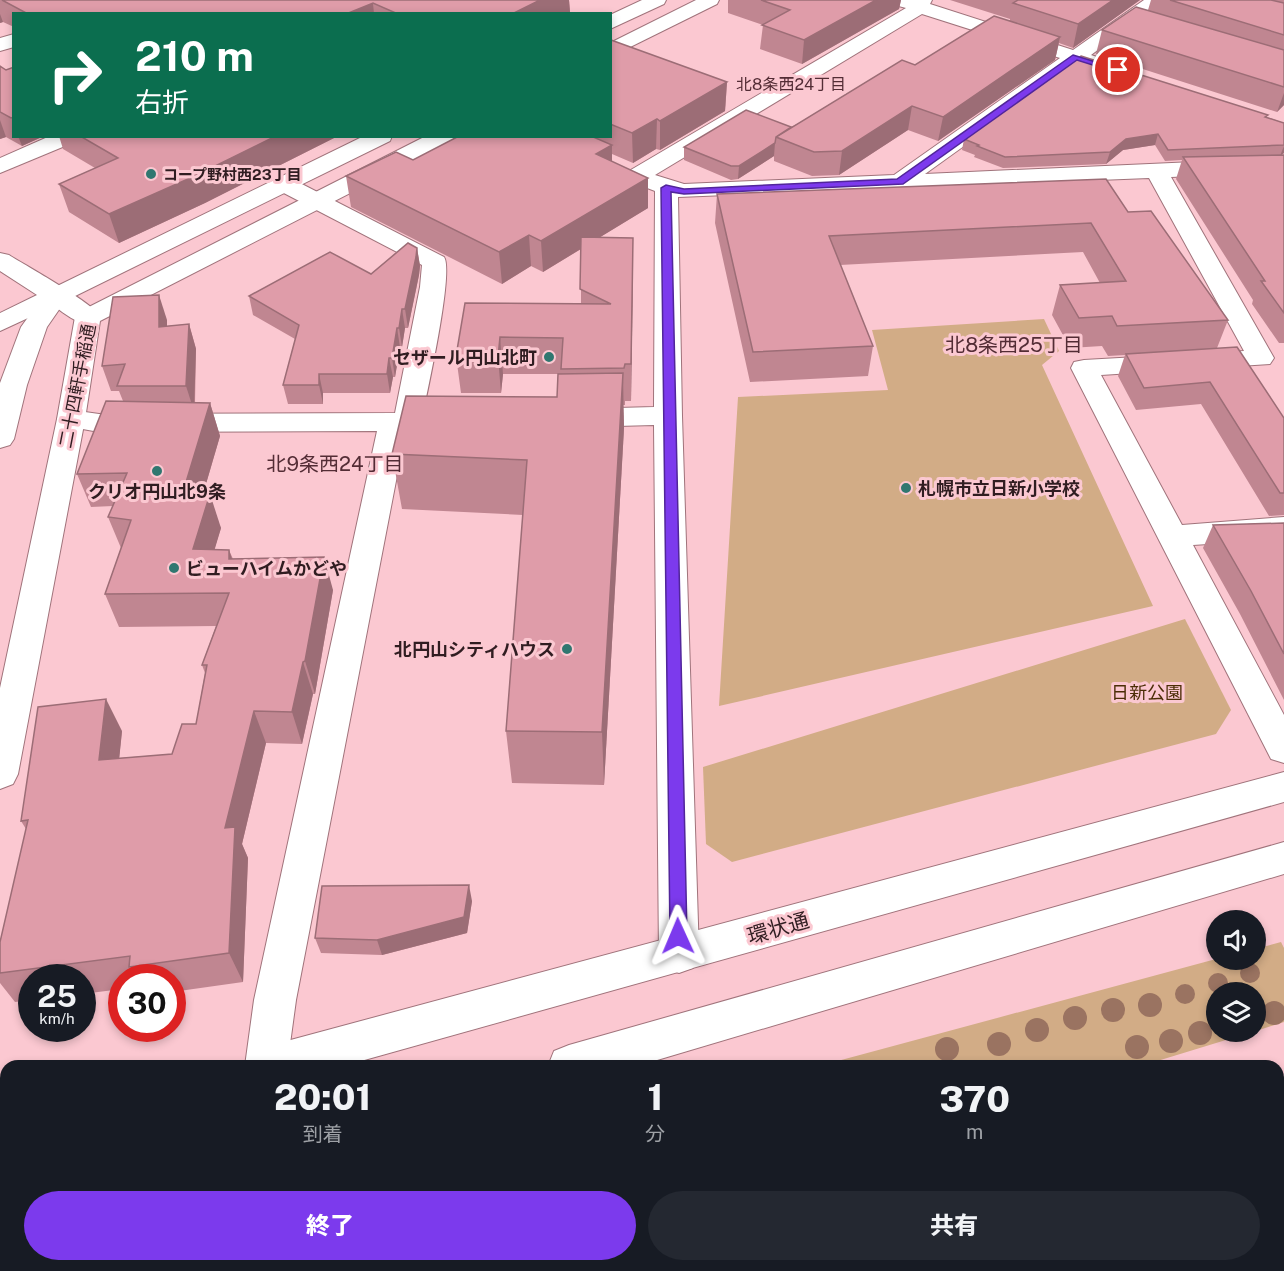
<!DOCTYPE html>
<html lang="ja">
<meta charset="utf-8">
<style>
body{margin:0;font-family:"Public Sans","Noto Sans JP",sans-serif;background:#242831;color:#f1f3f6;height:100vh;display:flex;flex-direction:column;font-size:22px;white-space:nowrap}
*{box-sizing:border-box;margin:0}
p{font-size:20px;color:#9ea1a6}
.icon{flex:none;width:33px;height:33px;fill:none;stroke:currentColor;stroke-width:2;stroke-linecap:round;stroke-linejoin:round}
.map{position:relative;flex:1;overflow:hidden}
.panel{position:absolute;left:0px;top:1060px;width:1284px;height:212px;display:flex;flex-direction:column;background:#171b24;border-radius:18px 18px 0 0;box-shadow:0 3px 9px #0003}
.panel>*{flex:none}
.banner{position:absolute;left:12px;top:12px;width:600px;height:126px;border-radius:0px;box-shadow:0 3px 9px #0003;background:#0b6e4f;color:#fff;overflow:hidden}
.buttons{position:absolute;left:1206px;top:910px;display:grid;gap:12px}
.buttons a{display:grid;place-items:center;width:60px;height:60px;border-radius:50%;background:#171b24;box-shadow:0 3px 9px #0003;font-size:30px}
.speed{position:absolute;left:18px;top:964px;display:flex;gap:12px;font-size:30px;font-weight:700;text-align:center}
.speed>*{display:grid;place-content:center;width:78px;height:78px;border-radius:50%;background:#171b24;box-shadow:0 3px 9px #0003;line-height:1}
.speed small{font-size:15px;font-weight:400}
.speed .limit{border:9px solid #d22;background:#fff;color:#111}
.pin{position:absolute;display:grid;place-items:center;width:51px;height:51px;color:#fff;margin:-26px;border:3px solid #fff;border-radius:50%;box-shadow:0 2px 6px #0007}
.me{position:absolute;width:66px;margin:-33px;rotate:359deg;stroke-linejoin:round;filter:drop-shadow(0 0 4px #0008)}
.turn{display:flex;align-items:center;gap:21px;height:126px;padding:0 24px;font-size:27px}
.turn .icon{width:78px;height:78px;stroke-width:2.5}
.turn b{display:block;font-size:42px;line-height:51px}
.eta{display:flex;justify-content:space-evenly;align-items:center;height:102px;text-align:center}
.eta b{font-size:36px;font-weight:800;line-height:42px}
.button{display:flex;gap:12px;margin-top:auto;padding:12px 24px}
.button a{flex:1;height:69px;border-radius:36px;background:#7c3aed;color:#fff;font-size:24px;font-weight:800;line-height:69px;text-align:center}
.button a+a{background:#242831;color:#f1f3f6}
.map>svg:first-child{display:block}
</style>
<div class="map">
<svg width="1284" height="1271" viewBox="0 0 1284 1271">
<rect width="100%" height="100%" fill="#fbc8d1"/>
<g fill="#d2ac86">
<path d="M1044 319 1059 351 1042 365 1153 606 719 706 738 397 888 390 872 330Z"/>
<path d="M1185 619 1231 710 1216 734 732 862 706 844 703 767Z"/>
<path d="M1281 942 1284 948V1022L1256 1031V993H1216V1032H1252L1141 1066H819L1216 959 1256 960V949Z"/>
<path d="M189 1266H499L483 1271H174Z"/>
</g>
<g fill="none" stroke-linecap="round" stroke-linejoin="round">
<g stroke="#a0737b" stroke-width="2">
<g id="minor">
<path d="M889 0H932L930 4 1073 50 1144 0H1165L1091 55 1127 67 1130 71 1127 75 1120 77 1078 64 925 174 1284 158V172L1171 177 1274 358 1270 364 1101 375 1182 525 1284 517V539L1193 545 1284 715V763L1271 759 1071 368 1074 362 1084 360 1244 351 1149 178 678 197 682 416 699 955 693 968 679 973 665 968 659 955 654 425 580 427 570 424 566 418 570 412 580 409 654 407 655 191 629 181 626 176 629 171 906 8 891 4ZM922 14 1060 58 894 175 684 184 655 175Z"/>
<path d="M14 34V47L0 51V38Z"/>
<path d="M50 136H79L77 141 0 173V158Z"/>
<path d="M286 178 294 180 444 257C454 271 428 388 423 413L428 419 424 425 406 429 296 1000 287 1066H245L254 1000 377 431 99 432 61 425 57 419 61 413 71 410 99 414 395 413 420 287 422 265 278 190 275 185 278 180Z"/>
<path d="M0 253 9 255C28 267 90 301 101 317L97 322C80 327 68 316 54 306L0 331V313L37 295 0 271Z"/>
</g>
</g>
<g stroke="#a0737b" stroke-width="2">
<g id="tertiary">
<path d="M642 0H666L664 4 610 29V15Z"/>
<path d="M696 0H719L717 4 610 57V43Z"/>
<path d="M364 136H392L390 141 65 301 47 327 27 385 14 439 10 445 0 448V383L21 327 47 291Z"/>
<path d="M426 136H454L452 141 100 321 85 419 18 774 13 784 0 789V688L57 419 75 317 79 312Z"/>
<path d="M1284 772V802L343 1066H251L257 1051 272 1045Z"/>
<path d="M1284 842V874L637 1066H548L554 1051 569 1045Z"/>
<path d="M6 1108V1152L0 1154V1110Z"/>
<path d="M6 1208V1254L0 1256V1210Z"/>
</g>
</g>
<use href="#minor" fill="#fff" fill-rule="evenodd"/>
<use href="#tertiary" fill="#fff" fill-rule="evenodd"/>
</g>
<g fill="#9a7361">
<circle cx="1250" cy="973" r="10"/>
<circle cx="1218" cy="983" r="10"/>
<circle cx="1185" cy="994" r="10"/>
<circle cx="1150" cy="1005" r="12"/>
<circle cx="1113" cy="1010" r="12"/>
<circle cx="1274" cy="1013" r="12"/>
<circle cx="1075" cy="1018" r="12"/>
<circle cx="1037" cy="1030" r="12"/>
<circle cx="1200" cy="1033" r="12"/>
<circle cx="1171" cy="1041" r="12"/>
<circle cx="999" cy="1044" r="12"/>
<circle cx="1137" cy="1047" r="12"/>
<circle cx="947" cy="1049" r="12"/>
</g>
<g fill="#c08691">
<path d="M0 0H569L570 12 567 14H14V27L3 22 0 23Z"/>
<path d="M728 0H901L899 9 802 64 760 49 763 25 728 13Z"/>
<path d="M950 0H1140L1073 48 1059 43 1055 60 938 141 908 130 839 175 812 176 774 161V156L738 179 731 180 684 160V147L791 127 915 65 1010 20V19Z"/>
<path d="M1151 0H1284V105L1277 112 1096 54 1102 30 1148 10Z"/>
<path d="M610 41 727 82 725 111 660 150 656 149 633 163 612 154V162L648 208 600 237 633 238 631 401H625V405H623L624 428 604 785 512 783 506 731 523 515 402 509 392 454 557 397 558 374H503L501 393H461L456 356 581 303V249L543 272 531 266 502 284 351 207 346 176 413 160 459 136H610Z"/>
<path d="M0 66 6 70 14 67V136H44L22 146 6 137 0 139Z"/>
<path d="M1267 117 1284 123V153L1281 155H1284V343H1279L1252 304 1253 300 1176 179 1182 160 1165 161 1155 145 1123 150 1106 164 1003 168 974 157 975 155 962 150 964 139Z"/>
<path d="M59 136H338L205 203 119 243 69 212 59 184 95 168 63 149Z"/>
<path d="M717 194 1128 212 1228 320 1217 348 1284 418V515L1269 516 1201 404 1136 410 1118 376 1125 355 1108 356 1102 346 1070 348 1052 315 1060 285 1100 283 1083 252 840 265 873 346 868 376 750 382 715 223Z"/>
<path d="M417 248 420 266 419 275 408 328H405L402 347H400L395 377H393L390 393H323V404H288L283 385 295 339 253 315 249 296 371 274Z"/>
<path d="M167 320V326L189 324 196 349 195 403H210L220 436 203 494 221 528 214 550H229L233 559 333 590 315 694H313L302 744 266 743 242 844 248 858 243 982 172 992V978H122V989L82 994V978H32V1000L15 1002 0 983V942L26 829 21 821 122 731 119 758 172 754 196 724 205 673 202 665 216 626 119 627 105 594 121 548 108 517 113 506 91 507 77 474 123 401 119 391H111L102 366Z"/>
<path d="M1284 523V700L1240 614 1203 548 1213 525Z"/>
<path d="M472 901 467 933 382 955 321 953 315 938Z"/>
</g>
<g fill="#9c6d76">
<path d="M540 0H569L570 12 567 14H512Z"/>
<path d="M876 0H901L899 9 802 64 804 40Z"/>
<path d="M1113 0H1140L1073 48 1078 24Z"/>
<path d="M373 3 374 14H346Z"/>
<path d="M0 14 3 22 0 23Z"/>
<path d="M1060 37 1055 60 938 141 943 117Z"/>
<path d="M727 82 725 111 660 150V121Z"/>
<path d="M1284 93V105L1277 112Z"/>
<path d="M912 106 908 130 839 175 842 151Z"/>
<path d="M657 119 656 149 633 163 632 133Z"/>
<path d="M0 120 6 137 0 139Z"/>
<path d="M1158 134 1155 145 1123 150 1106 164 1110 152 1126 139Z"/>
<path d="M18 136H44L22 146Z"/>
<path d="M276 136H338L205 203 119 243 109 214Z"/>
<path d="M775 143 774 156 738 179 739 166Z"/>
<path d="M612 145V175L596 154Z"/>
<path d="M1284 146V153L1280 156Z"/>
<path d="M648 178V208L543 272 541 241Z"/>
<path d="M529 235 531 266 502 284 499 252Z"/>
<path d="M633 238V274L631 401V364Z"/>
<path d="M417 248 420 266 419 275 408 328 405 309Z"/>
<path d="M159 295 167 320V352L159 327Z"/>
<path d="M402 309 405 328 402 347 399 328Z"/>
<path d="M189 324 196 349 194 411 186 386Z"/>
<path d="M397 328 400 347 395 377 392 358Z"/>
<path d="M500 337 503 374 501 393 498 357Z"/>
<path d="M389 358 393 377 390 393 387 374Z"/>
<path d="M623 373 624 428 604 785 602 732Z"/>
<path d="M319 374 323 393V404L319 385Z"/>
<path d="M210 403 220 436 194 525 183 492Z"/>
<path d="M210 494 221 528 205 582 193 549Z"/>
<path d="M229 550 240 583 229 559Z"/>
<path d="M324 557 333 590 315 694 305 661Z"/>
<path d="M303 662 313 694 302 744 292 712Z"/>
<path d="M106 699 122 731 116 791 99 760Z"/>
<path d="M254 711 266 743 242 844 248 858 243 982 229 953 225 828Z"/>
<path d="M469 885 472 901 467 933 382 955 377 940Z"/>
<path d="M1284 1200V1222L1278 1224V1203Z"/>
<path d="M1098 1266H1159L1145 1271H1084Z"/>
</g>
<g fill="#df9ca9" stroke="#9c6d76" stroke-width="1.5">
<path d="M2 0H540L512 14H398L373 3 346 14H28Z"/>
<path d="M761 0H876L804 40 762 25 790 10Z"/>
<path d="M1018 0H1113L1078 24 1013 3Z"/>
<path d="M1170 0H1271L1284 3V35Z"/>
<path d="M1136 7 1284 50V87L1102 30Z"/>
<path d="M994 16 1060 37 943 117 912 106 842 151 814 152 776 137 902 60 915 65Z"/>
<path d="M611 40 727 82 660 121 657 119 632 133 610 124V41Z"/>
<path d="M1081 56 1268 115 1265 117 1284 123V145L1168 150 1158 134 1126 139 1110 152 1005 157 977 146 979 145 964 139Z"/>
<path d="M0 66 6 70 14 67V117L11 118 0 112Z"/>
<path d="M746 110 791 127 776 137 775 143 739 166H731L684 147Z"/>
<path d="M80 136H276L197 175 109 214 59 184 118 158Z"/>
<path d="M459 136H591L612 145 596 154 648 178 541 241 529 235 499 252 346 176 396 152 413 160Z"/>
<path d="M1284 155V313L1261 281H1265L1183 157Z"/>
<path d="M1106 179 1128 212 1151 211 1228 320 1117 326 1112 316 1079 318 1060 285 1126 281 1091 223 829 236 873 346 753 352 717 194Z"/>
<path d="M581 237 633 238 631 364H625L624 368 561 369 563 338 500 337 498 357 456 356 465 303 611 304 580 289Z"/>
<path d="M408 243 417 248 416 257 405 309H402L399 328H397L392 358H389L387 374H319V385H283L299 325 249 296 330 252 371 274Z"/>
<path d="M159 295V327L189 324 186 386H117L125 364 102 366 113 297Z"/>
<path d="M1237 347 1284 418V493H1280L1210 382 1144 388 1126 354Z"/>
<path d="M623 373 602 732 506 731 527 460 392 454 406 396 557 397 558 374Z"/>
<path d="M106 401 210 403 183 492 210 494 193 549 229 550V559L324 557 305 661 303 662 292 712 254 711 225 828 235 827 229 953 129 967 130 956 0 973V942L28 820 21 821 38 707 106 699 99 760 172 754 182 724H196L207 665H202L229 593 105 594 131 520 108 517 127 473 77 474Z"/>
<path d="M1284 523V654L1251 591 1213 525Z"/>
<path d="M469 885 464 917 377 940 315 938 322 886Z"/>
<path d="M1284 1077V1200L1278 1203V1079Z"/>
<path d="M711 1266H1098L1084 1271H696Z"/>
</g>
<path fill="#7c3aed" stroke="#51269a" stroke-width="1.5" d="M1073 55 1122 70 1118 73 1077 60 903 184 684 194 671 192 687 936 684 941 678 943 673 941 670 936 661 188 666 185 684 189 897 179Z"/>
<g fill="#307770" stroke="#fbc8d1" stroke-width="2">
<circle cx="151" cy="174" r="6"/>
<circle cx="549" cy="357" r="6"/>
<circle cx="157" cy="471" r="6"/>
<circle cx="906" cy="488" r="6"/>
<circle cx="174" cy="568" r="6"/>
<circle cx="567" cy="649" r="6"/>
</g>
<g text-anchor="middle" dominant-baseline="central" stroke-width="6" stroke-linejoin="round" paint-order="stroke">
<g font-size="15" font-weight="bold" fill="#301d21" stroke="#fbc8d1" text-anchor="start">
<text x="163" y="174">コープ野村西23丁目</text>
</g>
<g font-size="16" fill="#532c35" stroke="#fbc8d1">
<text x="791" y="84">北8条西24丁目</text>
</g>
<g font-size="18" font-weight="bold" fill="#301d21" stroke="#fbc8d1" text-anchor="end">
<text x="537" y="357">セザール円山北町</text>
<text x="918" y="488" text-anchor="start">札幌市立日新小学校</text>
<text x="157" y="491" text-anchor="middle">クリオ円山北9条</text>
<text x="186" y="568" text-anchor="start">ビューハイムかどや</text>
<text x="555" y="649">北円山シティハウス</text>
</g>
<g font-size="18" fill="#301d21" stroke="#fbc8d1">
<text transform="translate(77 386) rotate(-79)">二十四軒手稲通</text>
</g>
<g font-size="18" fill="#4b2d06" stroke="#fbc8d1">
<text x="1147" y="692">日新公園</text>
</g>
<g font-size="20" fill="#532c35" stroke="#fbc8d1">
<text x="1014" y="345">北8条西25丁目</text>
<text x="335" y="464">北9条西24丁目</text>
</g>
<g font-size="21" fill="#301d21" stroke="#fbc8d1">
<text transform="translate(778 928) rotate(-16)">環状通</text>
</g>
</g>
</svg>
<div class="buttons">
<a><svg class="icon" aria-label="sound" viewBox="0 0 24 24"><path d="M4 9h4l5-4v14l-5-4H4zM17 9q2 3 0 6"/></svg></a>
<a><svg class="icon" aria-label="layers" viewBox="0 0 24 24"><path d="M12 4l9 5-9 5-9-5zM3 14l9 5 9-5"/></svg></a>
</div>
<div class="speed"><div>25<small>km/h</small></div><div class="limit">30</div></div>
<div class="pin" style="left:1118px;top:70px;background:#d93025"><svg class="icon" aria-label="arrive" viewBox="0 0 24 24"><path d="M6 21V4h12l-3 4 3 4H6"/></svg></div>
<svg class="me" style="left:678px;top:936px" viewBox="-20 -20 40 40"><path d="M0-17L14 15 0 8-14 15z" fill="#7c3aed" stroke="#fff" stroke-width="4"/></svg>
<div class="banner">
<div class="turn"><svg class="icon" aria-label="right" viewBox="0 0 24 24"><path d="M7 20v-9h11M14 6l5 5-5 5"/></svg><div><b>210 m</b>右折</div></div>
</div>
<section class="panel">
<div class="eta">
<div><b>20:01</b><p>到着</p></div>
<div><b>1</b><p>分</p></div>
<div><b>370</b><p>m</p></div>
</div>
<div class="button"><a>終了</a><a>共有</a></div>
</section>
</div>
